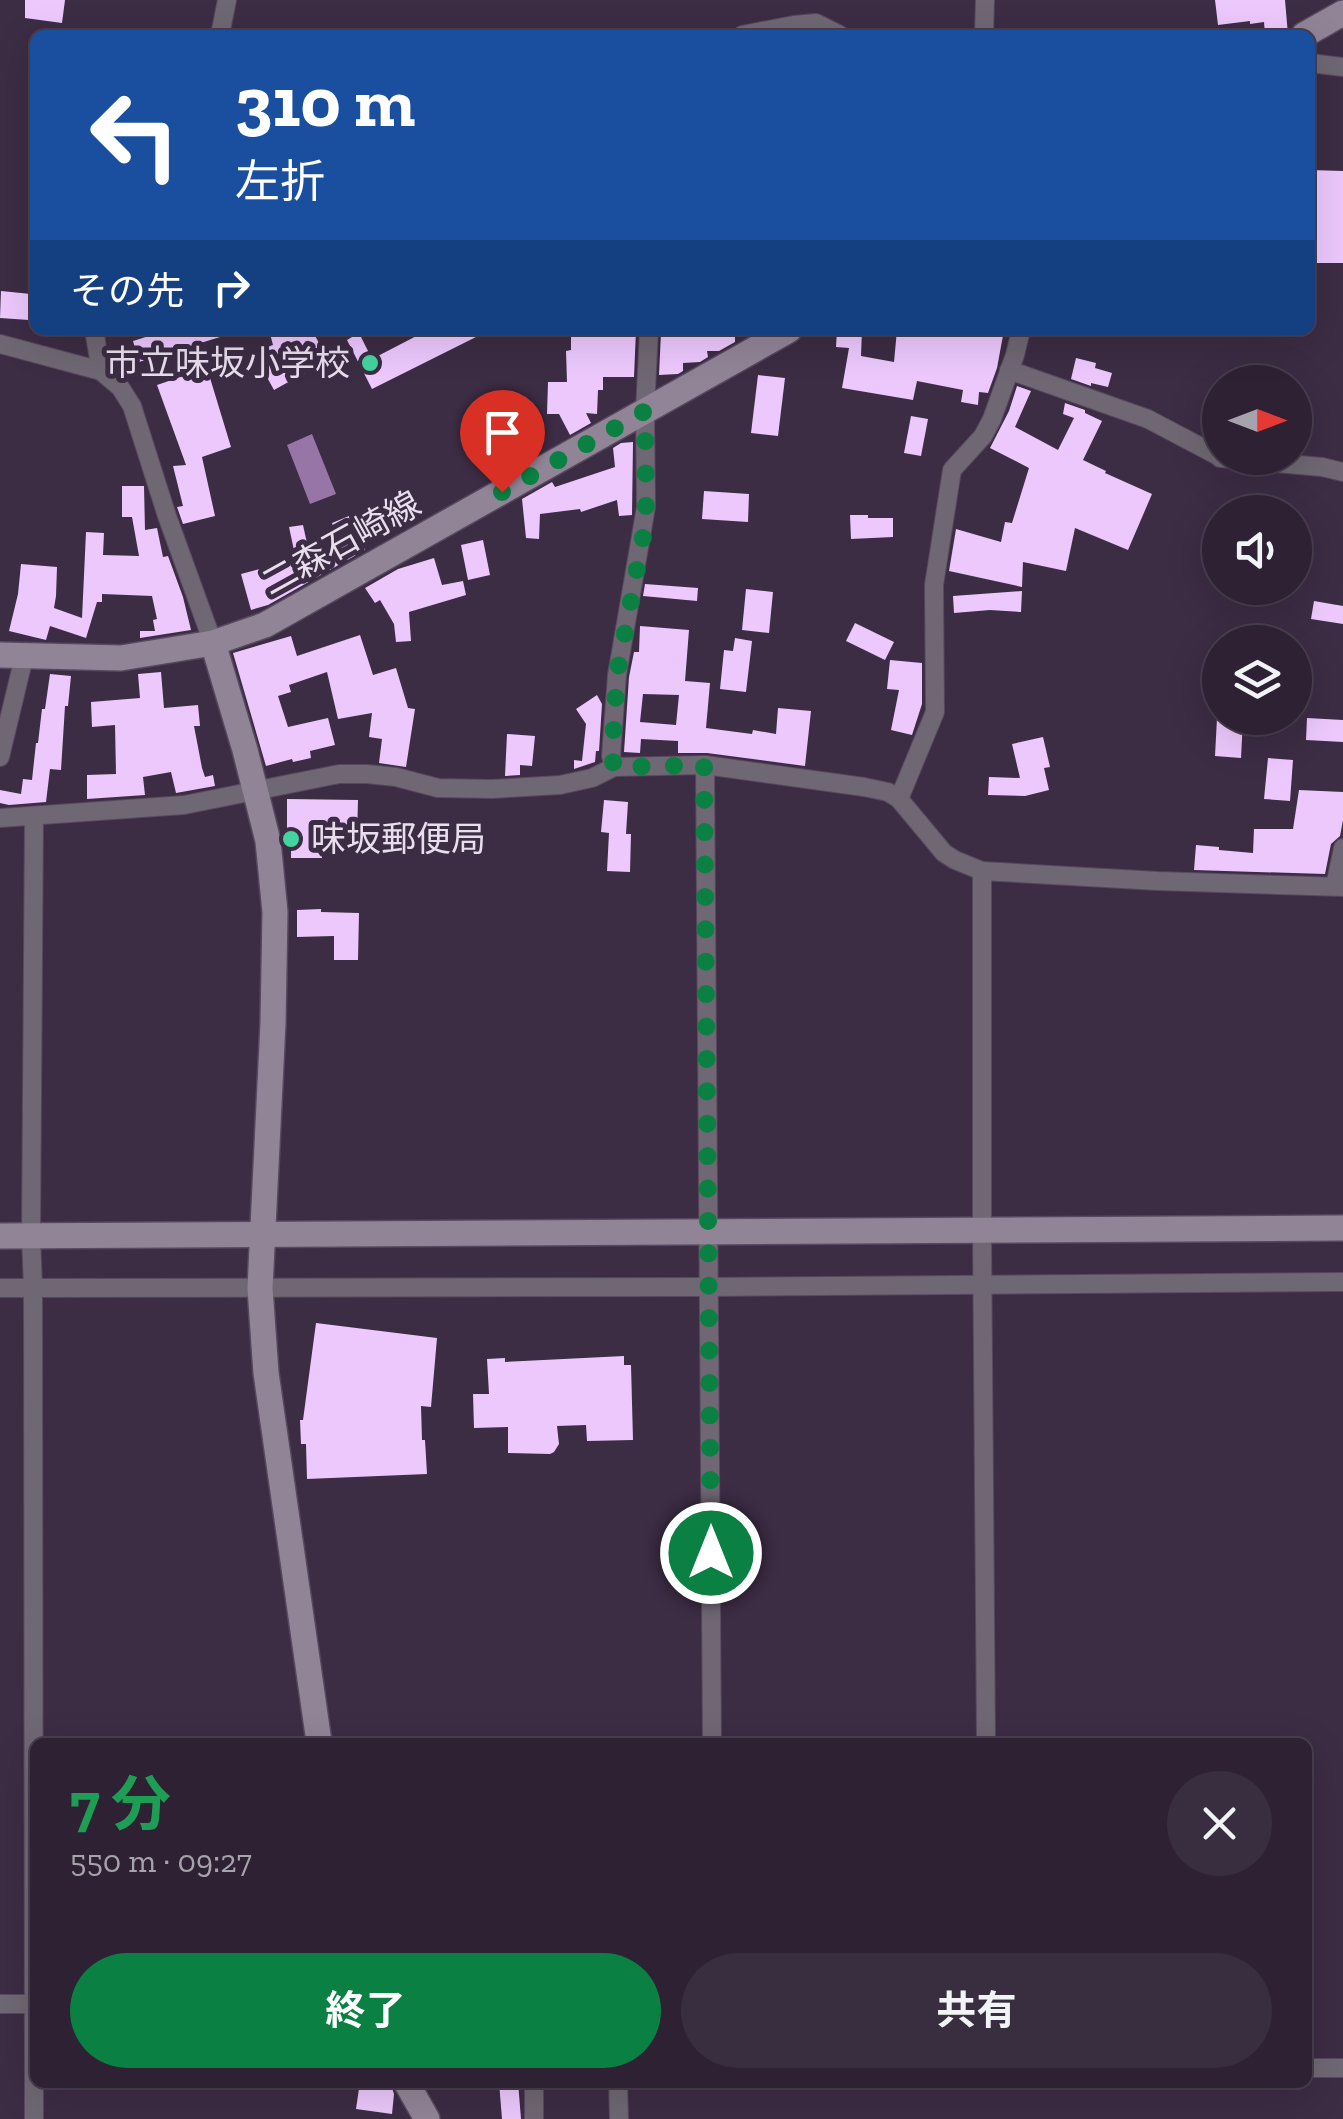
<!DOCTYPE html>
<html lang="ja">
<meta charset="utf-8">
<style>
body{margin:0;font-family:"Zilla Slab","Noto Sans JP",serif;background:#392e3f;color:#f1f3f6;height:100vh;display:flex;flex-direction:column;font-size:38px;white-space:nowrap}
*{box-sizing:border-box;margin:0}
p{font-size:32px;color:#a7a3ac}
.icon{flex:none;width:55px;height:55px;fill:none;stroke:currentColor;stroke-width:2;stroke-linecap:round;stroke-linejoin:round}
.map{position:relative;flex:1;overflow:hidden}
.sheet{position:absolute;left:30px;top:1738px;width:1282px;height:350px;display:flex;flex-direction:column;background:#2d2133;border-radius:15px;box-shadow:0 10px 40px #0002,0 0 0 2px #483e4e}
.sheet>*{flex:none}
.hud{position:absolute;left:30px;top:30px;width:1285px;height:305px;border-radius:15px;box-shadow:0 10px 40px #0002,0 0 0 2px #483e4e;background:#1a4fa0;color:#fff;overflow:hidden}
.needle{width:65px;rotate:90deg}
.buttons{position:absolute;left:1202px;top:365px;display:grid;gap:20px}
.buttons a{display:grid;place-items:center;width:110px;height:110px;border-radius:50%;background:#2d2133;box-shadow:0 10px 40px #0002,0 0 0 2px #483e4e;font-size:50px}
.pin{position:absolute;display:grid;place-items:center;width:85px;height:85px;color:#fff;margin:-102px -42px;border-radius:50% 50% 50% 0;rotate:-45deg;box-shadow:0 0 10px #0007}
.pin .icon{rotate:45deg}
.me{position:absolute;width:110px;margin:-55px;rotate:0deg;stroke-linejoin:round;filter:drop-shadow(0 0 8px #0008)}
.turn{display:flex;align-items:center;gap:35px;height:210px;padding:0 40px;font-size:45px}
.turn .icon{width:130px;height:130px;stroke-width:2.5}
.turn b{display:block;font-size:70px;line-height:85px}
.then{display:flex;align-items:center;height:95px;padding:0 40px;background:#0003;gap:20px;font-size:38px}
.round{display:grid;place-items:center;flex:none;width:105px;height:105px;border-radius:52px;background:#392e3f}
.headline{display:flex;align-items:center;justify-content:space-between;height:170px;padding:0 40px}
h1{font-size:60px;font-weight:700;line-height:75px;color:#1e9e55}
.primary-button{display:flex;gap:20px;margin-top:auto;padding:20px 40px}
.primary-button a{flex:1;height:115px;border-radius:60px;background:#0b8043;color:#fff;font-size:40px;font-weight:700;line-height:115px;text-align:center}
.primary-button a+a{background:#392e3f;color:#f1f3f6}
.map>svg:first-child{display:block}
</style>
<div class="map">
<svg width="1343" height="2119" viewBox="0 0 1343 2119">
<rect width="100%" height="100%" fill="#3c2c44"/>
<path fill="#9775a6" d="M312 434 336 494 310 504 287 445Z"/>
<g fill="#ecc8fd" fill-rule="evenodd">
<path d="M25 0H65L62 23 25 18Z"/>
<path d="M1215 0H1285L1288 35H1265L1264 22 1250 24V21L1218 25Z"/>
<path d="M1310 170 1343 171V263H1310Z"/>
<path d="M1 291 31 294 29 320 0 318Z"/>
<path d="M168 330H232L233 333 139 362 133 341Z"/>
<path d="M269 330H312L328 360 274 390 253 352 273 345Z"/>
<path d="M428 330H490L372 389 347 340 359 333 372 359Z"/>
<path d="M571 330H636L634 377H603V390H598L597 414 586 413 591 423 570 435 559 414H547L548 382H567L566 351 571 350Z"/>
<path d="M735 330V342L719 351H707L708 357 700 362 683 363V371L678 374 659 375 661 333Z"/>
<path d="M837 330H862L861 356 894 362 897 330H1004L997 368 988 393 979 392 978 405 961 402 963 390 917 381 913 400 842 388 849 348 836 347Z"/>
<path d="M1076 358 1096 363 1095 368 1112 373 1108 387 1091 383V386L1071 379Z"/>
<path d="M207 368 231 447 202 457 215 516 183 524 177 507 183 506 173 466 186 465 157 385Z"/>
<path d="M758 375 785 378 778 436 751 433Z"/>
<path d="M1017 386 1031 391 1015 427 1058 450 1074 418 1063 414 1065 403 1085 410V413L1102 421 1083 460 1106 471 1105 473 1152 494 1128 550 1075 528 1066 571 1023 562 1022 587 949 571 956 529 1001 542 1005 522 1012 523 1029 468 990 448 1009 411Z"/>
<path d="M911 416 928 419 921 456 904 453Z"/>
<path d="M633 442 632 515 619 516 617 500 581 512 580 509 540 514 539 539 526 538 522 499 552 482 555 487 615 467 613 448 621 443Z"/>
<path d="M122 486H144L145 530 157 528 163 557 168 556 183 597 191 630 140 638V631H155L153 620 157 619 152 596 102 594V602H97L86 638 50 626 46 640 9 631 18 594 21 564 57 567 56 596 54 608 82 618 86 532 104 533 103 555 139 556 132 517H122Z"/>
<path d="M704 491 749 494 748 522 702 519Z"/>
<path d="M850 515H868V518H893V537L851 539Z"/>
<path d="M349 516 359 544 362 543 365 550 268 605 251 610 241 574 287 562 285 559 295 555 289 527 303 525 310 557 339 543 332 523Z"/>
<path d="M483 540 490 575 468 580 461 545Z"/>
<path d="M434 558 442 585 463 581 466 595 409 612 411 641 396 642 394 624 380 600 375 603 365 588 398 569Z"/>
<path d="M645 584 698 588 697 601 643 596Z"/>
<path d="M746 589 773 592 769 633 742 630Z"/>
<path d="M1022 591 1021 612 990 610 954 613 953 596Z"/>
<path d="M1314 601 1343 606V624L1311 619Z"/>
<path d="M855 623 894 642 885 660 846 641Z"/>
<path d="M640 626 689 630 685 681 710 683 706 728 752 734 753 730 776 734 778 708 811 711 805 766 707 753H678V741L641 739 640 753 624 752 629 677 634 652H639ZM643 694 679 695 676 725 640 722Z"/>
<path d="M360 635 373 675 396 668 408 708 415 709 406 767 379 763 382 739 369 737 372 713 338 719 327 672 289 685 291 692 278 696 288 727 328 718 335 745 310 751 311 758 293 762 292 759 266 766 233 653 291 636 297 656Z"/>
<path d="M735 638 752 641 746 692 720 689 724 650 733 651Z"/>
<path d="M890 660 922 663V704L912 735 891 730 899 690 887 689Z"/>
<path d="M161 672 164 708 198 705 200 726H194L202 768 205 777 213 775 215 786 176 793 171 772 143 777 145 795 87 799V775L116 774 115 725 92 727 91 702 140 698 138 674Z"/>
<path d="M50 674 71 676 68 706H65L61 770 50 769 46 802 9 805 0 803V790L21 794 23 779 32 780 36 743H38L42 709H45Z"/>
<path d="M597 695 602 704 599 751H596L595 762 574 769V760L582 761 586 724 576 709Z"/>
<path d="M1217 718 1243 719 1241 758 1215 756Z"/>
<path d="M1307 718 1343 720V742L1306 740Z"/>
<path d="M507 734 535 736 532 766 520 765V775L505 776Z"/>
<path d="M1043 737 1050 767 1044 768 1049 790 1025 796 988 795 989 777 1020 778 1012 744Z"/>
<path d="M1268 758 1293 760 1290 801 1264 799Z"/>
<path d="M1299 790 1343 792V820L1340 836 1331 844 1325 874 1194 870 1196 845 1219 847V850L1253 853 1254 829H1293Z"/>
<path d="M287 799 358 800 357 837H322V858H291V834H287Z"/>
<path d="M604 800 628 802 626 834H631L630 872 607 871 609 833 601 832Z"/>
<path d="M321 909V912L359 913 358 960H334V936L297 937V910Z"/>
<path d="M316 1323 437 1338 431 1407 421 1406 422 1440H425L427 1474 307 1479 306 1444H301L300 1420H303Z"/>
<path d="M624 1356V1365H631L633 1440 587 1441 586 1425 557 1426 559 1444 554 1452 550 1454 508 1453V1427L474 1428 473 1394H489L487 1359 505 1358V1362Z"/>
<path d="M360 2082H390L394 2094 392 2114 356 2109Z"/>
<path d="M499 2082H518L521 2119H502Z"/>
</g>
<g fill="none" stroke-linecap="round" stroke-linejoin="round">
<g stroke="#58485f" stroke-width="20">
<g id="street">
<path d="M220 35 227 0"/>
<path d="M742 35 794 25 816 23 840 35"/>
<path d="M984 35 985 0"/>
<path d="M1310 63 1343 67"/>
<path d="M94 330 101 371"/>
<path d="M0 344 101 371 120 387 132 406 167 516 213 643"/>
<path d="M1009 370 1148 419 1220 457"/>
<path d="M1220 458 1322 467 1343 472"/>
<path d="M0 757 24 657"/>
<path d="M705 765 712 1742"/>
<path d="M614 767 611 756 617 675 646 507 645 411 649 330"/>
<path d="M899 799 935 712 934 585 952 470 983 436 992 419 1015 355 1021 330"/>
<path d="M34 817 31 1236 33 1288 34 2119"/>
<path d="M0 818 184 805 339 774H367L396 777 438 788 492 789 560 785 592 778 614 767 705 765 864 787 888 792 899 799 944 853 955 860 982 871 1158 881 1343 887"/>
<path d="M982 871V1231L986 1742"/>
<path d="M1335 886 1343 848"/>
<path d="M0 1288 710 1287 1343 1282"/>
<path d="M0 2004H35"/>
<path d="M1308 2068H1343"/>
<path d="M534 2082V2119"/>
<path d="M618 2082 619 2119"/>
</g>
</g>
<g stroke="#58485f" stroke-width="28">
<g id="secondary">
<path d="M1304 35 1343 13"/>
<path d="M213 643 245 750 268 841 275 912 273 1023 260 1288 266 1373 319 1742"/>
<path d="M0 655 121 658 213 643 265 625 789 330"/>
<path d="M0 1236 1343 1228"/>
<path d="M406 2082 427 2119"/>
</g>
</g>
<use href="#street" stroke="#6f6773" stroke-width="18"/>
<use href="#secondary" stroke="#918497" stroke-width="25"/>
</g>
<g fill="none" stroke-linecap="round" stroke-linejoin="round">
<path stroke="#0b8043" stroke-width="18" stroke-dasharray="0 32.4" d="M502 492 645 411 646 507 643 537 617 675 612 756 614 767 704 765 711 1553"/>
</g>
<g fill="#43d4a0" stroke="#3c2c44" stroke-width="4">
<circle cx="370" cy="363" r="10"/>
<circle cx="291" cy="839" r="10"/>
</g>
<g text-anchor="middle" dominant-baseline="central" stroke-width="10" stroke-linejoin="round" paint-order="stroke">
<g font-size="35" fill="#e8deee" stroke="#3c2c44" text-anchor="end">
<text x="350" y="363">市立味坂小学校</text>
<text x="311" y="839" text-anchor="start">味坂郵便局</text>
</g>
<g font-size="35" fill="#e8deee" stroke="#3c2c44">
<text transform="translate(341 543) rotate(-29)">二森石崎線</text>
</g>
</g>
</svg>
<div class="buttons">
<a><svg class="needle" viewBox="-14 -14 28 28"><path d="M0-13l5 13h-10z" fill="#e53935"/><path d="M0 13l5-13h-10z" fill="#a7a3ac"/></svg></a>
<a><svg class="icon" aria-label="sound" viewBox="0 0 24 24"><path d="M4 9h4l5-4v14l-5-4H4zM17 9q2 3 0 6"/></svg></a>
<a><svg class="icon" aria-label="layers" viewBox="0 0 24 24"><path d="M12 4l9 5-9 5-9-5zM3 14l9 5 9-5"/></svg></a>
</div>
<div class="pin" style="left:502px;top:492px;background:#d93025"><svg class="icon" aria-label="arrive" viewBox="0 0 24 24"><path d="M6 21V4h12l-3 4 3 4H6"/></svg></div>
<svg class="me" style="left:711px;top:1553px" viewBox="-20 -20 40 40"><circle r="17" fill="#0b8043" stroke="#fff" stroke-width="3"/><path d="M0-11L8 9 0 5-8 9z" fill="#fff"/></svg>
<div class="hud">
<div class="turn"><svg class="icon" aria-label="left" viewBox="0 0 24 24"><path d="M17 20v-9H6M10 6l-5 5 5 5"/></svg><div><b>310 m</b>左折</div></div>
<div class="then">その先<svg class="icon" aria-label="right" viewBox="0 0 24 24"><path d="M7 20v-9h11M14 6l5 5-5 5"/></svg></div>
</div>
<section class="sheet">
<div class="headline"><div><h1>7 分</h1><p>550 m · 09:27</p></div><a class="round"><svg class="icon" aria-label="close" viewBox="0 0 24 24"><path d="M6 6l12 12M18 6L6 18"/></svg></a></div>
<div class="primary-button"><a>終了</a><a>共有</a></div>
</section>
</div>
